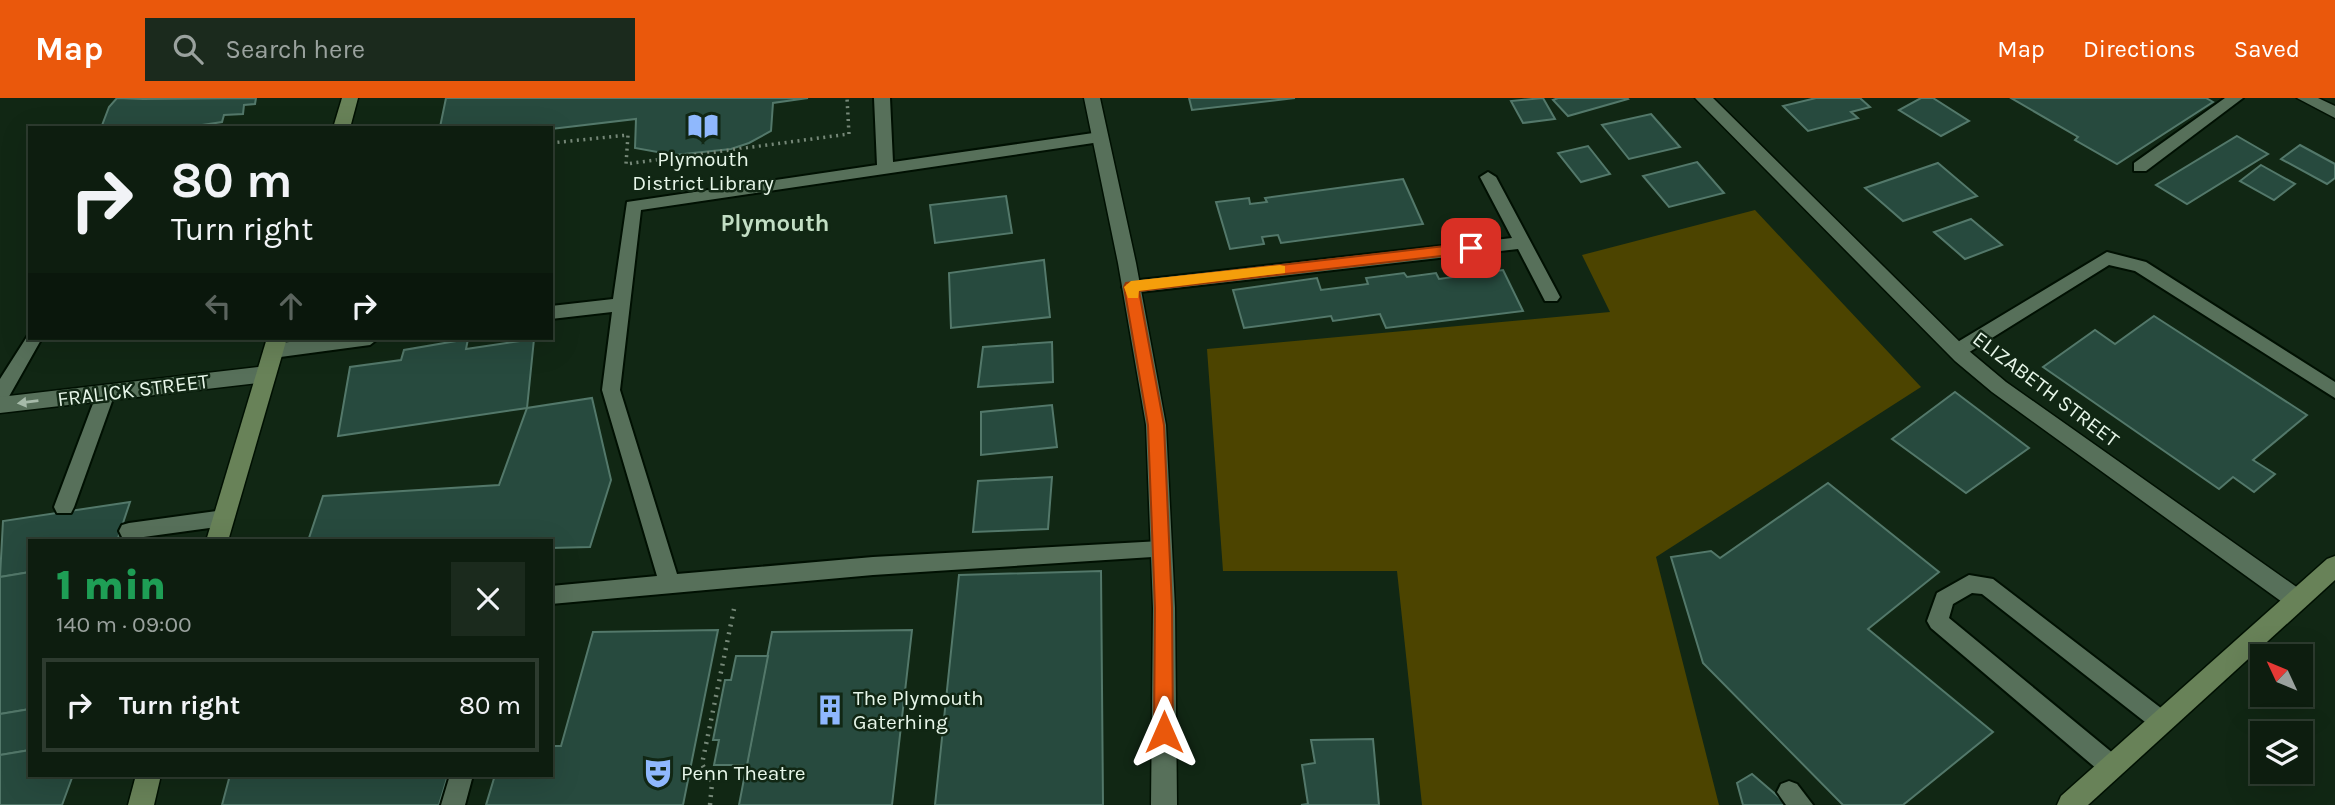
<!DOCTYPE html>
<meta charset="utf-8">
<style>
body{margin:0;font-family:Karla,sans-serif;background:#1b2a1d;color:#f1f3f6;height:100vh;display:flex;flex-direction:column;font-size:26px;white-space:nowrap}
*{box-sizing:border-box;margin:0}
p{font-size:23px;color:#9aa29e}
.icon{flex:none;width:38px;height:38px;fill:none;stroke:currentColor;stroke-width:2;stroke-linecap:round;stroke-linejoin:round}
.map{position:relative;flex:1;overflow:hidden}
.panel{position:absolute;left:28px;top:441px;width:525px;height:238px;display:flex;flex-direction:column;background:#0d1d0f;border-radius:0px;box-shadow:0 7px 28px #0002,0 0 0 2px #2d3b2f}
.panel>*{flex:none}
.hud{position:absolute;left:28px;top:28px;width:525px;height:214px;border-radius:0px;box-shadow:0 7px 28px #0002,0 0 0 2px #2d3b2f;background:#0d1d0f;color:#f1f3f6;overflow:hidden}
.needle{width:46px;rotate:314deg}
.tools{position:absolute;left:2250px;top:546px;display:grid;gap:14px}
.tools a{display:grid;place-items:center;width:63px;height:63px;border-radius:0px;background:#0d1d0f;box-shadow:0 7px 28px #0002,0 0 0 2px #2d3b2f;font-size:35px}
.pin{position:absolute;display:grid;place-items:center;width:60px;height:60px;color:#fff;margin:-30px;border-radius:14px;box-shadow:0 4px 10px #0006}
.me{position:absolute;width:77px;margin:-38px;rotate:0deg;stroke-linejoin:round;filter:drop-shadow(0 0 5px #0008)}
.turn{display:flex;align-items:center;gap:24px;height:147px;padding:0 28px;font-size:32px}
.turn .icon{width:91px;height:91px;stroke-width:2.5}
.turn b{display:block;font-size:49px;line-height:60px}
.lanes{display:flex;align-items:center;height:66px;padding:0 28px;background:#0003;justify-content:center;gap:35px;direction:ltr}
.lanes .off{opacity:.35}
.round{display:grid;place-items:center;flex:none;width:74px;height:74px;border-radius:0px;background:#1b2a1d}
.headline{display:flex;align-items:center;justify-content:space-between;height:119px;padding:0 28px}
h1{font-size:42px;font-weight:800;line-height:52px;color:#1e9e55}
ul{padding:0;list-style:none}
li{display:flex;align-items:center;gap:21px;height:94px;margin:0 14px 10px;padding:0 14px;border:4px solid #2d3b2f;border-radius:0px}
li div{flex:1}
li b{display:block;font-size:26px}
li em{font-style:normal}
header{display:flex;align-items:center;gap:42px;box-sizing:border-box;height:98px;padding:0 35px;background:#ea580c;color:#fff}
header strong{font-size:33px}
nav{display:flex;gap:38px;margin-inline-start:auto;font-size:24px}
.search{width:490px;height:63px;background:#1b2a1d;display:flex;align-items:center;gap:18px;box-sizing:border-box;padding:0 24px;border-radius:0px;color:#9aa29e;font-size:26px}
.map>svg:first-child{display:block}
</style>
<header>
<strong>Map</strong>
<div class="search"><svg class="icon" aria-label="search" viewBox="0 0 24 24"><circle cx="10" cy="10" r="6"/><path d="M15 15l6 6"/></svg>Search here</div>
<nav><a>Map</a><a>Directions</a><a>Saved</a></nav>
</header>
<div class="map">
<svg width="2335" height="707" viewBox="0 0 2335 707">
<rect width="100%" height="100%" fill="#112714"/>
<path fill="#4c4400" d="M1755 112 1921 289 1656 459 1719 707H1422L1397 473H1223L1207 251 1610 214 1582 157Z"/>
<g fill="#274a3e" stroke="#53786a" stroke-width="2">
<path d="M117 0 143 1 256 0 255 6 244 7 243 16 224 17 222 24 182 30H101L109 9Z"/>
<path d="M446 0H808L773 5 771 33 749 45 731 51 674 57 635 50 636 21 551 31 440 29Z"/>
<path d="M1189 0H1295L1192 12Z"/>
<path d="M1543 0 1555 21 1523 25 1511 3Z"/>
<path d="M1558 0H1627L1628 1 1568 18 1553 2Z"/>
<path d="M1816 0H1860L1870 9 1851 14 1858 20 1808 33 1783 8Z"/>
<path d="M1921 0H1933L1969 23 1941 38 1899 12Z"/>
<path d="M2011 0H2206L2213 4 2117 66 2075 42 2078 39Z"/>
<path d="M1651 16 1680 49 1629 61 1602 27Z"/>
<path d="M2237 38 2268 56 2187 106 2156 87Z"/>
<path d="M2300 47 2335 66V80L2327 86 2281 61Z"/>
<path d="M1588 48 1610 76 1581 84 1558 55Z"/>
<path d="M1697 64 1724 95 1669 109 1643 78Z"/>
<path d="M1938 65 1977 98 1903 123 1865 90Z"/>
<path d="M2261 67 2295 86 2274 102 2240 83Z"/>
<path d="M1403 81 1423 126 1281 145 1278 137 1262 139 1264 146 1230 151 1216 104 1249 100 1250 106 1267 104 1265 100Z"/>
<path d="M1006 98 1012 135 935 145 930 107Z"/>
<path d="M1971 121 2002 147 1965 161 1934 134Z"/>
<path d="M1044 162 1050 219 951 230 949 175Z"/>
<path d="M1503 172 1523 213 1386 230 1380 216 1333 223 1331 218 1244 230 1233 192 1317 180 1321 192 1368 186 1366 180 1404 175 1407 179 1436 175 1439 181Z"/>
<path d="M2154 218 2307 317 2253 362 2275 376 2254 394 2233 379 2219 391 2043 269 2095 232 2115 246Z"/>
<path d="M468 241 466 251 534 241 527 310 338 338 350 269 401 262 404 252Z"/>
<path d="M1052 244 1053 284 978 289 983 249Z"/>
<path d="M1955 294 2029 350 1966 395 1892 341Z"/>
<path d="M592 300 611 382 590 449 551 450V443H308L323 398 499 387 527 310Z"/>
<path d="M1052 307 1057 349 981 357V314Z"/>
<path d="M1052 379 1048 431 973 434 978 383Z"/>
<path d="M1828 385 1939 474 1868 531 1993 634 1903 707H1843L1703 565 1671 459 1711 453 1720 460Z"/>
<path d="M130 404 117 443H30V474L0 479 3 423Z"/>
<path d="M1101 473 1103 707H935L959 477Z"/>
<path d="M30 474V611L0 616V479Z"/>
<path d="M718 532 683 707H486L495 677H551V648H561L593 534Z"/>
<path d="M912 532 892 707H739L772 534Z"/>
<path d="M736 558H768L747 667H714L719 642H713L725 582H731Z"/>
<path d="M30 611V652L0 657V616Z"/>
<path d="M1373 641 1379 707H1301L1308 706 1302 667 1315 665 1311 642Z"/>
<path d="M30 652V677H73L62 707H0V657Z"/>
<path d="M1752 676 1788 707H1743L1737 685Z"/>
<path d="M230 677H448L439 707H222Z"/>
</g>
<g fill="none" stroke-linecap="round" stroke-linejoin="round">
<g stroke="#001002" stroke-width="4">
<g id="lane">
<path d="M874 0H890L893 64 1100 34 1108 39 1100 44 641 112 620 292 677 476 873 459 1161 443 1168 446 1171 452 1168 458 873 477 551 506V488L657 478 602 292 612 214 551 221V208L613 201 627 104 877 67Z"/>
<path d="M2225 0H2243L2146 73H2134V65Z"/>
<path d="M1488 74 1496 79 1560 199 1557 203H1545L1518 151 1131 195 1122 189 1131 183 1512 140 1480 79Z"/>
<path d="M2107 154 2146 164 2335 284V300L2135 173 2109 167 1963 258H1951L1948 253 1951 248Z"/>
<path d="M30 234V240H42L7 302 0 304V281Z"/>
<path d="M322 240H379L370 247 273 260 264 253 273 246Z"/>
<path d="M106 288 115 295 74 409 71 415H57L54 409 97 295Z"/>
<path d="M224 412 231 414 234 420 231 426 224 428 129 441 122 439 119 433 122 427 129 425Z"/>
<path d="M1969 477 1993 481 2170 617 2173 624 2170 631 2162 634 2154 631 1982 496 1972 495 1953 506 1949 520 2120 661 2123 669 2120 677 2112 680 2104 677 1931 530 1927 523 1937 495Z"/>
<path d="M450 677H473L465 707H441Z"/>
<path d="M1789 683 1797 686 1813 707H1786L1777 694 1781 686Z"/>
</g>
</g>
<g stroke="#001002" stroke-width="3">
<g id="street">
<path d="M1084 0H1100L1136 165 1166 327 1175 510 1177 707H1151L1153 510 1146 327 1118 165Z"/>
<path d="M1695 0H1713L1969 253 2006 284 2305 495 2308 502 2305 509 2297 512 2289 509 1992 294 1955 263Z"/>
<path d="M2297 0H2318L2335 8V20Z"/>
<path d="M266 268 273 271 276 276 273 281 266 284 0 315V299Z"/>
</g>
</g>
<g stroke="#001002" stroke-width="3">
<g id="secondary">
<path d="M342 0H358L350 30H333Z"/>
<path d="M267 240H287L228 443H206Z"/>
<path d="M2335 458V482L2088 707H2057L2061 698 2327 461Z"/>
<path d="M136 677H161L154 707H128Z"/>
</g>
</g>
<path stroke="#768878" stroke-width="3.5" stroke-dasharray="2 4.5" stroke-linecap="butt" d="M551 45 628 37 626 66 849 36 847 0"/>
<path stroke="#768878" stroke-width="4.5" stroke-dasharray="2 6" stroke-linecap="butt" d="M710 707 712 685 702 666 734 511"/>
<use href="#lane" fill="#57705a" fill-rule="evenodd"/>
<use href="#street" fill="#57705a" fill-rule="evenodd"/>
<use href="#secondary" fill="#688258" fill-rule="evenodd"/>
</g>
<defs><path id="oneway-solid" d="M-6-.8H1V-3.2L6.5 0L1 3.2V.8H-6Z" transform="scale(1.75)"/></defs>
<use fill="#a6baa9" href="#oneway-solid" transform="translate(28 304) rotate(173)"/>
<path fill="#ea580c" stroke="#983908" stroke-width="2" d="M1471 145 1478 150 1476 154 1139 193 1164 327 1172 510 1173 634 1170 640 1164 643 1157 640 1154 634 1155 510 1148 327 1124 189 1126 185Z"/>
<path fill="#f59e0b" d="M1280 167 1285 168V175L1139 193 1138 200H1128L1124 189 1131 183Z"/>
<defs>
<g id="library-bare" transform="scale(2.415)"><path d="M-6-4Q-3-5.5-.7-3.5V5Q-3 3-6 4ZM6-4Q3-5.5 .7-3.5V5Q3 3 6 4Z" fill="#8fb8fd" stroke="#112714" stroke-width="2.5" paint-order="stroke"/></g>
<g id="building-bare" transform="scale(2.415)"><path d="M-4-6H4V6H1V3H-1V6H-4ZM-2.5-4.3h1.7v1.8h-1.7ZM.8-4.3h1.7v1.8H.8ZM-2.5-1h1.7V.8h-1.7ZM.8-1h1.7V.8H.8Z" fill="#8fb8fd" stroke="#112714" stroke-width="2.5" paint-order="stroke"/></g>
<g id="theatre-bare" transform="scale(2.415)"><path d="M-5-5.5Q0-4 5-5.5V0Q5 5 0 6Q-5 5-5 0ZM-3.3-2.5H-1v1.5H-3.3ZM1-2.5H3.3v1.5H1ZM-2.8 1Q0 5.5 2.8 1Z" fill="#8fb8fd" stroke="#112714" stroke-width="2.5" paint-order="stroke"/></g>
</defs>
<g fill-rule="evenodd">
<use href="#library-bare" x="703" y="28"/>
<use href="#building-bare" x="830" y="612"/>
<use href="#theatre-bare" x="658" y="675"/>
</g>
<g text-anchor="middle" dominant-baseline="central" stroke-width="5" stroke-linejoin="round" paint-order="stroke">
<g font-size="21" fill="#e7f6e9" stroke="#112714" text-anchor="start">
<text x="703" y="61" text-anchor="middle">Plymouth<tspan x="703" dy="24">District Library</tspan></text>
<text x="853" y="600">The Plymouth<tspan x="853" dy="24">Gaterhing</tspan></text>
<text x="681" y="675">Penn Theatre</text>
</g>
<g font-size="21" fill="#e7f6e9" stroke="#112714">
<text transform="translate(2046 291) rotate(37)">ELIZABETH STREET</text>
<text transform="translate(133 292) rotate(-7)">FRALICK STREET</text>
</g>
<g font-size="24" font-weight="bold" fill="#c2dec4" stroke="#112714">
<text x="775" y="125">Plymouth</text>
</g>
</g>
</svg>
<div class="tools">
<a><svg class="needle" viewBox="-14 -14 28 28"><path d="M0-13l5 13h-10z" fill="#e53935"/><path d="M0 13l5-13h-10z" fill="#9aa29e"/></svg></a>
<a><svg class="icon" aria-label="layers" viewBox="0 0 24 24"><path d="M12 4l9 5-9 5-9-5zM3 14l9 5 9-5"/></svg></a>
</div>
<div class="pin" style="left:1471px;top:150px;background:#d93025"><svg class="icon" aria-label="arrive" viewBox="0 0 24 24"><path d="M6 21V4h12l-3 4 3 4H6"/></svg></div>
<svg class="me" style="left:1164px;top:634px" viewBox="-20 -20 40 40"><path d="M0-17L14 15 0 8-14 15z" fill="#ea580c" stroke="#fff" stroke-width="4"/></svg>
<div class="hud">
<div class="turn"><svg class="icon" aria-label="right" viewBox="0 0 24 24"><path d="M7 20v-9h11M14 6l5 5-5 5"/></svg><div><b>80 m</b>Turn right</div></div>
<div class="lanes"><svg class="icon off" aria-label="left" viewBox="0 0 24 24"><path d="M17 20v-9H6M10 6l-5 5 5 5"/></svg><svg class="icon off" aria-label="ahead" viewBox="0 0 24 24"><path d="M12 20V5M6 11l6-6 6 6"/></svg><svg class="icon" aria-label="right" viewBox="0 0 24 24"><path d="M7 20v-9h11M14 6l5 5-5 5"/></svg></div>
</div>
<section class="panel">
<div class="headline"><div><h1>1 min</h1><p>140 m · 09:00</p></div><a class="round"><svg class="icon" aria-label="close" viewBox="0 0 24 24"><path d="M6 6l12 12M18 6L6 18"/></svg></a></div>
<ul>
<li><svg class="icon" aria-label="right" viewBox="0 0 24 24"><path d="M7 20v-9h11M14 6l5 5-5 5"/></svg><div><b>Turn right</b></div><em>80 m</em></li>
</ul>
</section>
</div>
